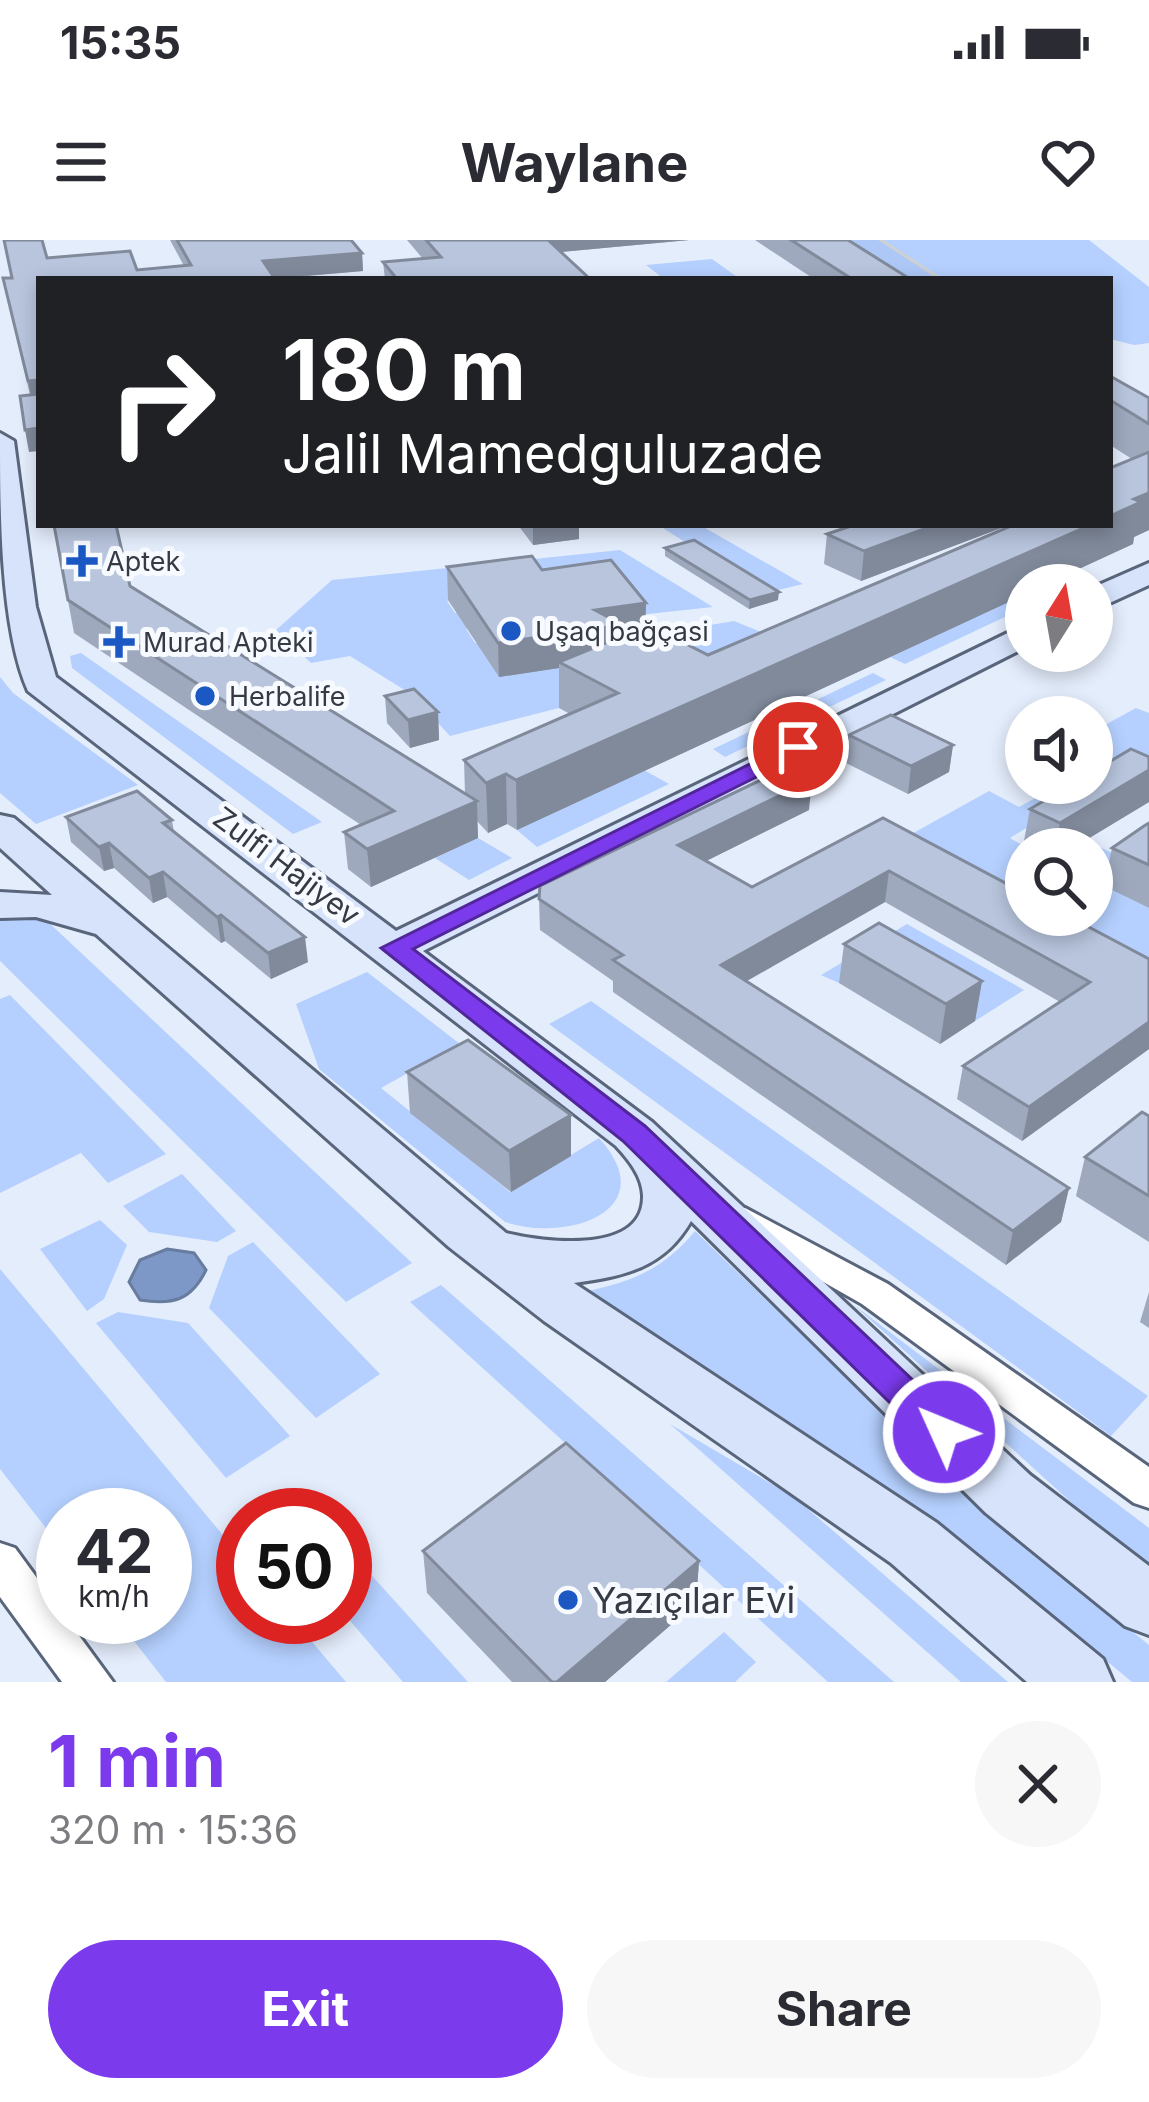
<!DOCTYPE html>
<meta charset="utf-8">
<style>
body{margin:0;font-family:Inter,sans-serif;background:#f7f7f7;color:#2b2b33;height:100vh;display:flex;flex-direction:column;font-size:45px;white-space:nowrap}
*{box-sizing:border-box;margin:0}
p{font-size:39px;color:#7c7c81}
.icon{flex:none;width:66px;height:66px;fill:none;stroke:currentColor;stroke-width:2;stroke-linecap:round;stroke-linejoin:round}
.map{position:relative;height:1442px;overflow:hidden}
.details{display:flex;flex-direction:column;background:#fff;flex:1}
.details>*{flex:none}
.guide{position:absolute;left:36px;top:36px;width:1077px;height:252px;border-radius:0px;box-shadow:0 6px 18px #0003;background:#202124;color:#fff;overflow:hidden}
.needle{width:78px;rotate:11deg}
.buttons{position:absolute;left:1005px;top:324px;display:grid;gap:24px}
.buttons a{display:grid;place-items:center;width:108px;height:108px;border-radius:50%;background:#fff;box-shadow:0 6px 18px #0003;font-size:60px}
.speed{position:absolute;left:36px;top:1248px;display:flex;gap:24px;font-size:60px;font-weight:700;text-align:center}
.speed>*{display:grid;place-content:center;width:156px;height:156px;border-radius:50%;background:#fff;box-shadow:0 6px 18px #0003;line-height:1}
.speed small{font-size:30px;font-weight:400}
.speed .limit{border:18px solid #d22;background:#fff;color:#111}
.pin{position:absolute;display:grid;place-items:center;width:102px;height:102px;color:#fff;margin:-51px;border:6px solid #fff;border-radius:50%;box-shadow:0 3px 12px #0007}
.me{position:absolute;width:132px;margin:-66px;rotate:314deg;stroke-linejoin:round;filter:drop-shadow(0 0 9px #0008)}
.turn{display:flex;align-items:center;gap:42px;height:252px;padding:0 48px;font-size:54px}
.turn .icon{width:156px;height:156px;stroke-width:2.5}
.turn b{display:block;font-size:84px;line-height:102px}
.round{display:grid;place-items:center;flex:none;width:126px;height:126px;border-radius:63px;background:#f7f7f7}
.summary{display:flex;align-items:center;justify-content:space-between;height:204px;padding:0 48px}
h1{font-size:72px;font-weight:700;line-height:90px;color:#7c3aed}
.cta{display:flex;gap:24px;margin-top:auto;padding:24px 48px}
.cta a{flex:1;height:138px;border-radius:72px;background:#7c3aed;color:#fff;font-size:48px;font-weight:700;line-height:138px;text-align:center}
.cta a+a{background:#f7f7f7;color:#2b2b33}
.status{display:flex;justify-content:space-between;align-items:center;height:84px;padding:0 60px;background:#fff;direction:ltr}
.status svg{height:33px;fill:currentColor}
header{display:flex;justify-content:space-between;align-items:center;height:156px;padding:0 48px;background:#fff;font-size:54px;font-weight:700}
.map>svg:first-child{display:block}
</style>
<div class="status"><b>15:35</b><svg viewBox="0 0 49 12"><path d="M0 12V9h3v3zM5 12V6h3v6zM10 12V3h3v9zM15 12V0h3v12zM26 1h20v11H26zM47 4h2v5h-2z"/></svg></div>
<header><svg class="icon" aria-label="menu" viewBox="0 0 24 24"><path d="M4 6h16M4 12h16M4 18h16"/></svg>Waylane<svg class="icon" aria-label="heart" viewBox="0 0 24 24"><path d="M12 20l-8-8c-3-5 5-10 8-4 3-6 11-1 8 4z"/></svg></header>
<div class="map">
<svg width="1149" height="1442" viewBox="0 0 1149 1442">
<rect width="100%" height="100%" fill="#e4edfc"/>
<g fill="#b5d0ff">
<path d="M879 0H1089L1149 47V103L1134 105 1110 99V39H944Z"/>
<path d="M712 19 740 39H664L646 25Z"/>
<path d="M658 285H700L803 344 766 353Z"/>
<path d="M620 310 713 367 629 376 532 349 447 361 455 373 489 369 466 389 475 403 645 396 734 381 773 397 647 431 559 468 450 496 411 454 350 416 311 423 276 390 332 340Z"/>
<path d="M1026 354V367L905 424 890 417Z"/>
<path d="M81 413 322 582 293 594 72 428 70 416Z"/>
<path d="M873 433 886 440 725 517 713 509Z"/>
<path d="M0 437 13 453 138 545 36 584 0 553Z"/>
<path d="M1136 468 1149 473V557L1028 587 1010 598 1029 609 1026 659 908 596 989 551 1019 567 1062 543H1092V492Z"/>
<path d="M644 530 669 544 537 607 517 590Z"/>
<path d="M478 598 512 618 469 640 435 618Z"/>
<path d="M1085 600 1137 625 1105 646 1149 668V724L1056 675H1092V609H1071Z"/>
<path d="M0 675 46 680 412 1023 346 1062 0 721Z"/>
<path d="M907 684 1024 750 975 781 874 723 839 743 821 735Z"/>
<path d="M367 732 460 804 381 848 510 952 599 898C665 971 566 1003 505 982L319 829 296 764Z"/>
<path d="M10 755 166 914 108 943 81 913 0 953V759Z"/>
<path d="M591 761 1148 1156 1111 1196 549 784Z"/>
<path d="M182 934 236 991 217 1002 149 992 123 966Z"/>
<path d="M100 980 127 1005 104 1059 87 1071 40 1009Z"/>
<path d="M695 991 987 1274 1149 1405V1442H1132L956 1296 583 1052C631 1042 663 1030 695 991Z"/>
<path d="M253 1002 380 1134 316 1178 209 1068 228 1016Z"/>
<path d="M0 1029 243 1319V1377H291L346 1442H166L115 1377H165V1275H63V1310L0 1229Z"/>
<path d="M441 1045 894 1442H828L410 1062Z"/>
<path d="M854 1065 1149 1288V1323L1074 1265Z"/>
<path d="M118 1072 188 1083 290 1196 226 1238 96 1083Z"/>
<path d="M670 1184 794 1257 1008 1442H961Z"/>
<path d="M345 1306 468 1442H403L345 1375Z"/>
<path d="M724 1392 756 1422 735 1442H666Z"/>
</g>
<path fill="#7d98c6" stroke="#677c9f" stroke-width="3" d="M167 1009 194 1013 206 1030C191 1061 172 1065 140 1060L129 1042 140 1020Z"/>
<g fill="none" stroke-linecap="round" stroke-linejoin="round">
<g stroke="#59657a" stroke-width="6">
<g id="street">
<path d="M745 968 888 1044 1149 1227V1268L1134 1263 862 1064 732 990 727 981 732 972Z"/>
<path d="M0 1303 15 1308 113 1442H62L0 1357Z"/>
</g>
</g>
<g stroke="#59657a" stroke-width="6">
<g id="secondary">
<path d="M0 193 14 201 36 367 56 437 396 691 1026 384V407L423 711 652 882 1030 1235 1149 1326V1395L1125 1386 986 1273 691 981C664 1028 625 1036 574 1043L937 1283 1103 1419 1113 1442H1027L891 1323 544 1081 449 1007 96 694 36 677 0 678V652L52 655 0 608V575L14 578 506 993C543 1002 645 1016 643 955 642 936 629 920 616 906L28 451C0 388 0 267 0 193Z"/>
<path d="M1149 323V345L1092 371V348Z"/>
</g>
</g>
<g stroke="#cfd0d2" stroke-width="6">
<path id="primary" d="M851 0H878L938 39H909Z"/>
</g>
<use href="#street" fill="#fff" fill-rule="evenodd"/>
<use href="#secondary" fill="#d6e3fb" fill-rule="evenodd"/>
<use href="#primary" fill="#adc8f7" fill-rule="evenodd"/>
</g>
<g fill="#9ea9be">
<path d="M170 0H351L362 13 363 31 275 39H39L29 212 30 155 7 57 11 38 47 18 137 30 184 26Z"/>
<path d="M407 0H689L561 12 590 39H385L383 22 423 19Z"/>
<path d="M755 0H848L910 39H814Z"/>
<path d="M1110 136 1149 158V290L1134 297 1133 304 1044 345H1026V354L517 590 507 584 488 593 477 581 478 598 371 647 348 629 344 592 361 585 74 393 54 285 130 346 465 554 464 520 570 474 559 468V428L499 437 448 360 447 327 542 330 646 363 645 387 708 415 1110 285 1132 219 1110 205Z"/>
<path d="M518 285H579V299L533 305Z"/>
<path d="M833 285H1009L861 341 824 324 827 294 843 289Z"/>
<path d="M665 308 778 360 749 369 665 316Z"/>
<path d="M385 456 438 472 439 500 410 508 387 483Z"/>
<path d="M849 495 953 505 949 532 908 554 846 523Z"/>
<path d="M1149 517V562L1071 609H1030L1023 606 1030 569Z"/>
<path d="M809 570 706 621 752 647 883 578 1149 719V809L1022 901 957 859 963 826 1060 762 885 662 746 741 1069 948 1061 982 1006 1025 613 752V741L540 690 539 659Z"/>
<path d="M66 577 172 580 174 592 308 722 271 739 225 701 221 703 167 657 153 663 114 628 104 631 71 602Z"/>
<path d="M1149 583V668L1104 646 1112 608Z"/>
<path d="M844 704 982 741 975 781 940 804 839 743Z"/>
<path d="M407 832 571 875V916L511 952 410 873Z"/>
<path d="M1149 876V1002L1076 956 1085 917Z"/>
<path d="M1149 1052V1088L1140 1082Z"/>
<path d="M423 1311 699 1321 696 1363 605 1442H512L427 1353Z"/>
</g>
<g fill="#818a9b">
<path d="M539 0H689L539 14Z"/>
<path d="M362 13 363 31 265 39 263 21Z"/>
<path d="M39 140V162H32L28 141Z"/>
<path d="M39 188V211L29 212 25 190Z"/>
<path d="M1149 253V290L1134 297 1133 304 1044 345H1026V354L517 590 516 540 1090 285H1110V276L1134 259Z"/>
<path d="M533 285H579V299L533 305Z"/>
<path d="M935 285H1009L861 341 864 311Z"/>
<path d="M779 352 778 360 749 369 750 360Z"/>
<path d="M646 363 645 396 559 422V428L499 437 498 403 595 370Z"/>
<path d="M438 472 439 500 410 508 408 480Z"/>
<path d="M953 505 949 532 908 554 911 526Z"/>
<path d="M1149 530V562L1071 609H1055L1060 583Z"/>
<path d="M506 534 507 584 488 593 486 543Z"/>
<path d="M812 540 809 570 676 636 678 605Z"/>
<path d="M477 561 478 598 371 647 367 609Z"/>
<path d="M109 603 114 628 104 631 99 607Z"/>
<path d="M889 631 885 662 719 757 721 725Z"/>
<path d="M163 632 167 657 153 663 149 638Z"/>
<path d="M221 675 225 701 221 703 217 677Z"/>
<path d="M305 697 308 722 271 739 268 713Z"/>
<path d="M982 741 975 781 940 804 946 764Z"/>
<path d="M1149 782V809L1022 901 1029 867Z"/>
<path d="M571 875V916L511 952 509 911Z"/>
<path d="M1069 948 1061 982 1006 1025 1013 991Z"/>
<path d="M699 1321 696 1363 605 1442H557Z"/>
</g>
<g fill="#b8c5dd" stroke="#818a9b" stroke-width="3">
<path d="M4 0H42L47 18 130 11 137 30 191 25 177 0H351L362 13 263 21 275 39H39V140L28 141 3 38H12Z"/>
<path d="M426 0H548L590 39H397L383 22 441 17Z"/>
<path d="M791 0H848L910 39H852Z"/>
<path d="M1110 136 1149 158V184L1110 160Z"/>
<path d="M39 154V188L25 190 20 156Z"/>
<path d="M1149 212V253L1134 259 1141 262 1110 276V228Z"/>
<path d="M54 285H116L130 346 477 561 367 609 344 592 394 571 68 360Z"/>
<path d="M854 285H935L864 311 827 294Z"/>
<path d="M1013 285H1090L516 540 506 534 486 543 464 520 618 453 559 422 649 385 708 415Z"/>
<path d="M694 300 779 352 750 360 665 308Z"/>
<path d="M532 316 542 330 611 320 646 363 595 370 623 385 498 403 447 327Z"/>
<path d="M414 449 438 472 408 480 385 456Z"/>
<path d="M891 475 953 505 911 526 849 495Z"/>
<path d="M1131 509 1149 517V530L1060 583 1030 569 1074 543H1092V532Z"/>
<path d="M788 527 812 540 678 605 752 647 883 578 1026 654V675H1066L1149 719V782L1029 867 963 826 1090 742 889 631 721 725 1069 948 1013 991 613 720 623 715 539 659 540 646Z"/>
<path d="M137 551 172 580 163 583 305 697 268 713 221 675 217 677 163 632 149 638 109 603 99 607 66 577Z"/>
<path d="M1149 583V625L1112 608 1144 586Z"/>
<path d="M879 683 982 741 946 764 844 704Z"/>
<path d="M468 800 571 875 509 911 407 832Z"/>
<path d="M1142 872 1149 876V956L1085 917Z"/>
<path d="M566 1203 699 1321 557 1442H552L423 1311Z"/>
</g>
<path fill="#7c3aed" stroke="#51269a" stroke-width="3" d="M798 500 810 507 806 512 413 709 645 886 957 1182 962 1192 957 1203 944 1208 931 1203 623 901 381 708Z"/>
<g fill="#1b58c4" stroke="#f7faff" stroke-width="4.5">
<path d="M76 303h12v12h12v12h-12v12h-12v-12h-12v-12h12z"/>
<circle cx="511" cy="391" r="12"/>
<path d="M113 384h12v12h12v12h-12v12h-12v-12h-12v-12h12z"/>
<circle cx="205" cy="456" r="12"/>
<circle cx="568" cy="1360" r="12"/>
</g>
<g text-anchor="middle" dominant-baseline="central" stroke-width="10" stroke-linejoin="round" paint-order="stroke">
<g font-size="27" fill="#353a44" stroke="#f7faff" text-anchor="start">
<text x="106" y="321">Aptek</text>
<text x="535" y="391">Uşaq bağçasi</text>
<text x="143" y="402">Murad Apteki</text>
<text x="229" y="456">Herbalife</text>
</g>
<g font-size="30" fill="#353a44" stroke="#f7faff">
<text transform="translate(287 626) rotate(37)">Zulfi Hajiyev</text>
</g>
<g font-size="36" fill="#353a44" stroke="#f7faff" text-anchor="start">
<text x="592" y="1360">Yazıçılar Evi</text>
</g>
</g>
</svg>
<div class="buttons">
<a><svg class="needle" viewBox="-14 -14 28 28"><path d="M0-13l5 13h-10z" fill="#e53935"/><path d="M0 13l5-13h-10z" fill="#7c7c81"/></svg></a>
<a><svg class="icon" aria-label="sound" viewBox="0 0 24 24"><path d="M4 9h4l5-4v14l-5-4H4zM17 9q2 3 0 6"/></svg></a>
<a><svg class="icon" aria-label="search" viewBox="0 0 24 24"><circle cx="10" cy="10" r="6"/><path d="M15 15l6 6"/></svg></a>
</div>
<div class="speed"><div>42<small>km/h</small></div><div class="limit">50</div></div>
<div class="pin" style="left:798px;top:507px;background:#d93025"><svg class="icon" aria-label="arrive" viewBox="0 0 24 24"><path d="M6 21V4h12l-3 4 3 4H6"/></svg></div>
<svg class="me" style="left:944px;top:1192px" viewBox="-20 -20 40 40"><circle r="17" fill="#7c3aed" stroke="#fff" stroke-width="3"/><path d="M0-11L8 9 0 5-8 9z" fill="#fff"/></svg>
<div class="guide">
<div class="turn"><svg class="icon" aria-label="right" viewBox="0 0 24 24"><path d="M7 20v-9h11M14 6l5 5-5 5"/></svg><div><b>180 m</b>Jalil Mamedguluzade</div></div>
</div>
</div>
<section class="details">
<div class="summary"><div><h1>1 min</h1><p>320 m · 15:36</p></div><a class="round"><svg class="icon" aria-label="close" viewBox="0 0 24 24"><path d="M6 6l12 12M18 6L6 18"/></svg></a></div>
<div class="cta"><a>Exit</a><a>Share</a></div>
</section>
